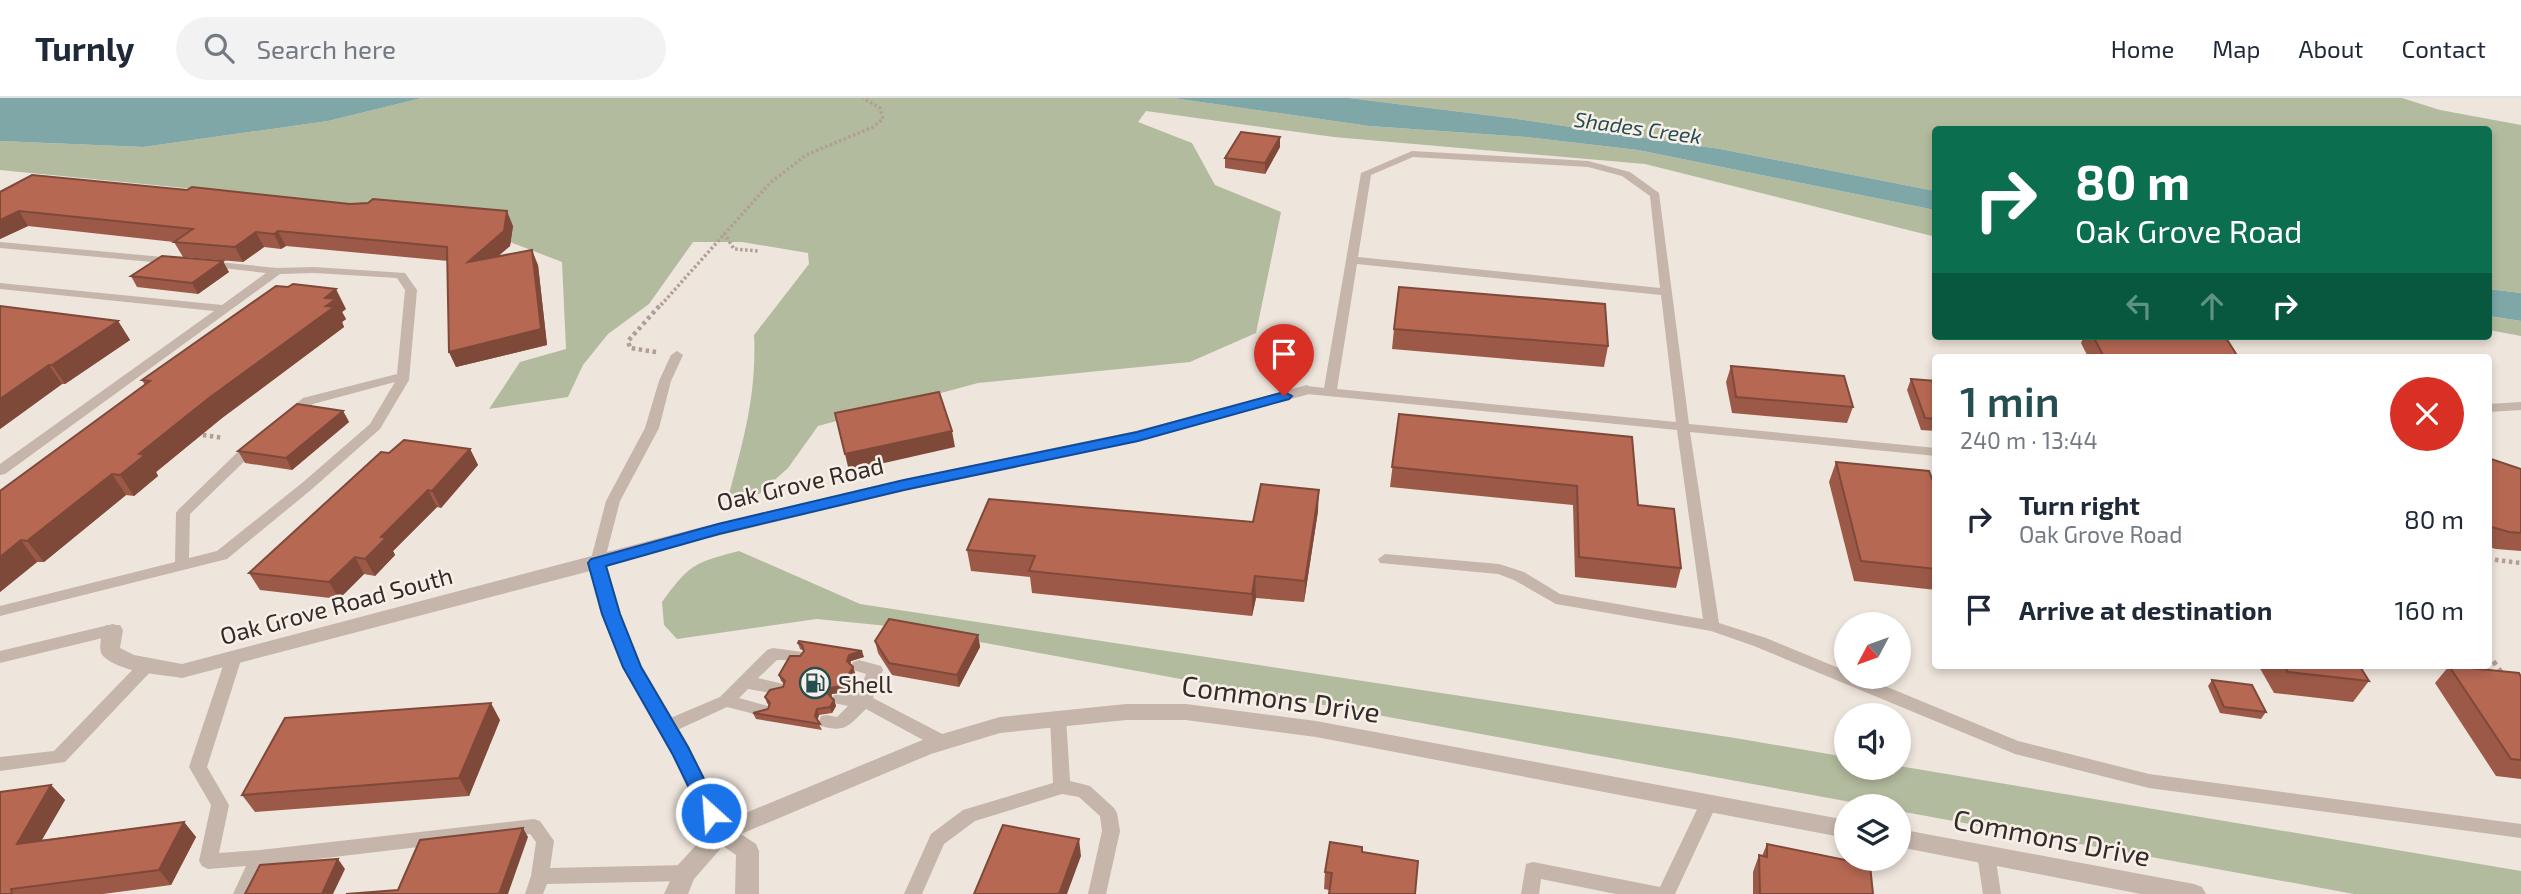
<!DOCTYPE html>
<meta charset="utf-8">
<style>
body{margin:0;font-family:"Exo 2",sans-serif;background:#f2f2f3;color:#1f2937;height:100vh;display:flex;flex-direction:column;font-size:26px;white-space:nowrap}
*{box-sizing:border-box;margin:0}
p{font-size:23px;color:#747a83}
.icon{flex:none;width:38px;height:38px;fill:none;stroke:currentColor;stroke-width:2;stroke-linecap:round;stroke-linejoin:round}
.map{position:relative;flex:1;overflow:hidden}
.sheet{position:absolute;left:1932px;top:256px;width:560px;height:315px;display:flex;flex-direction:column;background:#fff;border-radius:7px;box-shadow:0 4px 10px #0003}
.sheet>*{flex:none}
.hud{position:absolute;left:1932px;top:28px;width:560px;height:214px;border-radius:7px;box-shadow:0 4px 10px #0003;background:#0b6e4f;color:#fff;overflow:hidden}
.needle{width:46px;rotate:229deg}
.controls{position:absolute;left:1834px;top:514px;display:grid;gap:14px}
.controls a{display:grid;place-items:center;width:77px;height:77px;border-radius:50%;background:#fff;box-shadow:0 4px 10px #0003;font-size:35px}
.pin{position:absolute;display:grid;place-items:center;width:60px;height:60px;color:#fff;margin:-72px -30px;border-radius:50% 50% 50% 0;rotate:-45deg;box-shadow:0 0 7px #0007}
.pin .icon{rotate:45deg}
.me{position:absolute;width:77px;margin:-38px;rotate:334deg;stroke-linejoin:round;filter:drop-shadow(0 0 5px #0008)}
.turn{display:flex;align-items:center;gap:24px;height:147px;padding:0 28px;font-size:32px}
.turn .icon{width:91px;height:91px;stroke-width:2.5}
.turn b{display:block;font-size:49px;line-height:60px}
.lanes{display:flex;align-items:center;height:66px;padding:0 28px;background:#0003;justify-content:center;gap:35px;direction:ltr}
.lanes .off{opacity:.35}
.round{display:grid;place-items:center;flex:none;width:74px;height:74px;border-radius:37px;background:#f2f2f3}
.overview{display:flex;align-items:center;justify-content:space-between;height:119px;padding:0 28px}
h1{font-size:42px;font-weight:600;line-height:52px;color:#244e4f}
ul{padding:0;list-style:none}
li{display:flex;align-items:center;gap:21px;height:91px;padding:0 28px}
li div{flex:1}
li b{display:block;font-size:26px}
li em{font-style:normal}
header{display:flex;align-items:center;gap:42px;box-sizing:border-box;height:98px;padding:0 35px;background:#fff;border-bottom:2px solid #e0e1e3}
header strong{font-size:33px}
nav{display:flex;gap:38px;margin-inline-start:auto;font-size:24px}
.search{width:490px;height:63px;background:#f2f2f3;display:flex;align-items:center;gap:18px;box-sizing:border-box;padding:0 24px;border-radius:38px;color:#747a83;font-size:26px}
.map>svg:first-child{display:block}
</style>
<header>
<strong>Turnly</strong>
<div class="search"><svg class="icon" aria-label="search" viewBox="0 0 24 24"><circle cx="10" cy="10" r="6"/><path d="M15 15l6 6"/></svg>Search here</div>
<nav><a>Home</a><a>Map</a><a>About</a><a>Contact</a></nav>
</header>
<div class="map">
<svg width="2521" height="796" viewBox="0 0 2521 796">
<rect width="100%" height="100%" fill="#eee5dc"/>
<g fill="#b3bb9e">
<path d="M422 0H1173L1369 28 1526 39 1638 52 1935 112 1936 139 1645 66 1334 39 1146 13 1138 24 1192 45 1215 87 1281 114 1256 235 1190 264 978 285 818 328 788 370 759 396 728 400C743 344 757 296 754 237L809 166 808 155 742 144H693L649 206 608 236 583 267 568 299 489 311 520 264 566 251 562 164 432 114 0 72V43L143 49 328 23Z"/>
<path d="M1349 0H2402L2440 12 2521 27V195L2489 191 2488 32H1936L1935 93 1720 51 1510 20Z"/>
<path d="M2488 218 2521 223V238L2489 232Z"/>
<path d="M739 453 860 506 1735 640 1846 659V670H1899V668L2521 773V796H2354L1899 713V709H1878L898 529 817 521 677 541 664 527 662 504C691 465 694 465 739 453Z"/>
</g>
<g fill="#7fa7a8">
<path d="M0 0H422L328 23 143 49 0 43Z"/>
<path d="M1173 0H1349L1510 20 1720 51 1935 93V112L1638 52 1526 39 1369 28Z"/>
<path d="M2488 191 2521 195V223L2489 218Z"/>
</g>
<g fill="none" stroke-linecap="round" stroke-linejoin="round">
<g stroke="#b09f94" stroke-width="3.5" stroke-dasharray="2.5 2.5" stroke-linecap="butt">
<path d="M724 135 734 151 759 153"/>
<path d="M661 207 770 85 806 57 873 29 883 21 880 10 863 0"/>
</g>
<g stroke="#b09f94" stroke-width="4.5" stroke-dasharray="3.5 3.5" stroke-linecap="butt">
<path d="M656 254 630 250 628 243 662 205"/>
<path d="M196 336 223 340"/>
<path d="M2488 461 2521 465"/>
</g>
<path stroke="#b09f94" stroke-width="5" stroke-dasharray="4.5 4.5" stroke-linecap="butt" d="M2488 556 2504 578"/>
<g fill="#c5b5aa" fill-rule="evenodd">
<path d="M1412 53 1588 63 1630 74 1659 95 1689 326 1936 350V358L1690 334 1719 525 1766 540 1846 573V579H1863L2018 643 2149 676 2521 726V740L2149 690 2015 656 1754 548 1711 533 1556 506 1514 482 1498 476 1380 465 1378 461 1385 456 1499 466 1524 474 1560 496 1703 521 1677 332 1307 296 1301 292 1307 288 1324 290 1361 75ZM1413 59 1588 69 1622 78 1650 98 1660 190 1358 159 1371 77ZM1357 166 1661 197 1676 324 1337 291Z"/>
<path d="M0 144 174 160 180 163 174 166 0 150Z"/>
<path d="M208 163 277 170 314 169 405 175 417 192 409 282 380 331 312 391 227 461 0 518V508L175 464 176 415 178 412 249 343H259L261 346 259 349 190 416 189 460 217 453 302 385 370 326 395 284 313 306 294 322H284L282 319 284 316 303 300 397 276 405 192 397 180 314 175 280 176 5 376 0 377V366L214 213 0 191V185L222 207 266 175 204 168 202 166Z"/>
<path d="M677 253 683 257 671 283 659 330 620 403 604 465 602 469H592L590 465 606 403 645 330 659 283 671 257Z"/>
<path d="M2521 304V312L2488 314V306Z"/>
<path d="M113 526 119 528 121 532 119 536 0 565V553Z"/>
<path d="M773 550 802 554 804 558 802 562H777L758 580 783 586 785 590 783 594 777 596 748 591 739 600 768 608 770 612 768 616 762 618 727 609 673 634 667 635 661 634 659 629 661 624 720 599 767 552Z"/>
<path d="M234 553 240 555 242 559 207 669 229 707 219 755 260 752 534 721 540 723 554 743 550 770 685 767 692 769 694 775 692 781 685 783 547 786 543 796H525L531 778 536 744 530 736 266 767 251 796H233L246 768 208 771 202 768 199 763 211 707 189 669 226 559 228 555Z"/>
<path d="M147 561 153 563 155 567 153 571 65 664 0 673V659L54 653 141 563Z"/>
<path d="M859 562 881 568 883 572 873 600 948 639 950 644 948 649 942 651 936 649 866 611C848 628 846 635 821 628L819 623 821 618 827 617 837 619 848 608 834 605 832 601 834 597 858 596 866 576 853 572 851 568 853 564Z"/>
<path d="M1058 613 1064 615 1066 619 1070 683 1090 688 1114 710 1117 715 1120 733 1106 796H1088L1102 733 1100 718 1079 699 1062 696 975 723 944 746 922 796H904L931 736 963 712 1053 685 1050 619 1052 615Z"/>
<path d="M1708 699 1714 701 1717 706 1675 796H1616L1541 781 1539 796H1521L1526 766 1533 764 1660 789 1702 701Z"/>
<path d="M1986 748 1992 751 1995 756 2001 796H1983L1977 756 1980 751Z"/>
</g>
<g fill="#c5b5aa" fill-rule="evenodd">
<path d="M1307 287 1315 292 1313 295 1138 343 904 393 700 442 607 468 621 516 642 568 689 648 726 723 925 641 1000 619 1126 606H1186L1316 623 1846 722V740L1316 639 1186 622H1126L1000 635 931 656 741 736 756 746 759 753V796H735L736 757 723 748 694 781 688 796H664L677 768 709 733 672 657 622 569 601 516 590 473 182 580C159 576 121 575 103 558 97 552 102 534 106 527H120L123 532 120 550 134 557 182 566 698 430 904 381 1136 333Z"/>
<path d="M1899 731 2194 786 2202 789 2206 796H2141L1899 749Z"/>
</g>
</g>
<g fill="#9d5947">
<path d="M1280 49 1265 76 1225 70V60Z"/>
<path d="M0 94 513 128 510 148 498 158 538 167 547 247 456 269 449 254 448 163 286 148 281 151 264 149 243 164 183 159 174 144 28 128 0 141Z"/>
<path d="M229 174 198 196 137 189 131 178Z"/>
<path d="M0 208 118 223 130 242 65 286H62L0 331Z"/>
<path d="M346 211 342 214 346 221 342 224 344 229 222 320 156 374 158 378 134 398 126 397 44 464H37L0 494V393L145 287 142 282Z"/>
<path d="M1394 231 1608 248 1604 269 1392 251Z"/>
<path d="M2084 238H2194L2238 259H2088L2081 245Z"/>
<path d="M1731 268 1853 309 1847 325 1732 315 1726 284Z"/>
<path d="M1911 281 1936 283V333L1921 332 1907 292Z"/>
<path d="M343 313 349 324 292 372 245 365 238 353Z"/>
<path d="M1399 316 1638 407 1681 470 1676 490 1575 479 1573 407 1390 389Z"/>
<path d="M470 351 478 367 441 410 437 409 393 453 395 457 375 478 364 476 339 501 260 492 249 475 389 355Z"/>
<path d="M2488 360 2521 371V453L2496 451 2488 449Z"/>
<path d="M1836 364 1936 391V492L1854 483 1829 384Z"/>
<path d="M1318 413 1304 504 1256 500 1252 518 1032 495 1030 479 971 473 967 452 1253 424Z"/>
<path d="M978 537 980 549 959 589 892 577 878 555 875 543Z"/>
<path d="M798 545 864 559 851 563 850 566 853 569 855 575 844 594 832 596 831 599 834 602 836 608 832 615 819 617 817 622 822 632 756 621 753 615 768 611 769 608 767 605 765 599 783 589 784 586 781 583 779 577 800 558 804 553 800 551Z"/>
<path d="M2258 567H2359L2369 583 2353 604 2274 595Z"/>
<path d="M2449 568 2521 579V681L2496 678 2435 585Z"/>
<path d="M2212 582 2266 614 2261 621 2220 615 2208 588Z"/>
<path d="M500 622 469 698 255 714 242 697Z"/>
<path d="M51 687 65 702 41 742 184 724 196 739 171 787 103 796H0Z"/>
<path d="M1767 746 1873 796H1753V774L1759 757 1762 758Z"/>
<path d="M1362 754 1329 792 1324 791 1325 774Z"/>
</g>
<g fill="#7f493a">
<path d="M1280 39V49L1265 76V65Z"/>
<path d="M19 113 28 128 0 141V122Z"/>
<path d="M507 113 513 128 510 148 474 179 468 164Z"/>
<path d="M278 133 286 148 281 151 274 136Z"/>
<path d="M256 134 264 149 243 164 235 149Z"/>
<path d="M532 152 538 167 547 247 456 269 449 254Z"/>
<path d="M223 163 229 174 198 196 192 185Z"/>
<path d="M336 191 346 211 342 214 346 221 342 224 344 229 222 320 156 374 158 378 134 398 120 377 139 356Z"/>
<path d="M118 223 130 242 65 286 52 267Z"/>
<path d="M49 267 62 286 0 331V301Z"/>
<path d="M343 313 349 324 292 372 286 360Z"/>
<path d="M952 333 955 349 849 373 845 356Z"/>
<path d="M470 351 478 367 441 410 432 393Z"/>
<path d="M112 376 126 397 44 464 27 443Z"/>
<path d="M428 392 437 409 393 453 395 457 375 478 365 461 381 439Z"/>
<path d="M1319 392 1318 413 1304 504 1305 483Z"/>
<path d="M21 442 37 464 0 494V459Z"/>
<path d="M355 459 364 476 339 501 329 484Z"/>
<path d="M1255 478 1256 500 1252 518V496Z"/>
<path d="M978 537 980 549 959 589 957 577Z"/>
<path d="M862 553 864 559 851 563 849 569 847 563 849 557Z"/>
<path d="M853 569 855 575 844 594 832 596 830 602 828 596 830 590Z"/>
<path d="M834 602 836 608 832 615 830 609Z"/>
<path d="M491 605 500 622 469 698 459 680Z"/>
<path d="M817 611 819 617 817 624 815 618Z"/>
<path d="M51 687 65 702 31 761 17 746Z"/>
<path d="M184 724 196 739 171 787 159 772Z"/>
<path d="M523 730 528 739 508 796H499Z"/>
<path d="M1079 741 1081 758 1067 796H1059Z"/>
<path d="M338 761 345 771 333 796H322Z"/>
</g>
<g fill="#b66853" stroke="#7f493a" stroke-width="2">
<path d="M1241 34 1280 39 1265 65 1225 60Z"/>
<path d="M32 77 187 92 192 89 350 106 368 105 373 101 507 113 504 133 468 164 532 152 541 231 449 254 447 149 278 133 274 136 256 134 235 149 174 144 193 131 19 113 0 122V94Z"/>
<path d="M162 158 223 163 192 185 131 178Z"/>
<path d="M293 186 336 191 325 200 336 201 326 208 334 209 209 300 139 356 145 357 120 377 112 376 27 443 21 442 0 459V393L150 283 142 282 276 188 288 189Z"/>
<path d="M1399 189 1605 206 1608 248 1394 231Z"/>
<path d="M0 208 118 223 52 267H49L0 301Z"/>
<path d="M2093 238H2194L2226 240 2238 259H2130L2103 257Z"/>
<path d="M1731 268 1844 278 1853 309 1736 299Z"/>
<path d="M1911 281 1936 283V321L1925 320Z"/>
<path d="M939 294 952 333 845 356 835 315Z"/>
<path d="M297 306 343 313 286 360 238 353Z"/>
<path d="M1399 316 1632 339 1638 407 1674 411 1681 470 1579 459 1577 388 1392 369Z"/>
<path d="M404 342 470 351 432 393 428 392 381 439 386 440 365 461 355 459 329 484 249 475 381 354 389 355Z"/>
<path d="M2488 360 2521 371V435L2509 434 2488 428Z"/>
<path d="M1836 364 1929 373 1936 391V471L1861 463Z"/>
<path d="M1261 386 1319 392 1305 483 1255 478 1252 496 1029 473 1035 458 967 452 989 401 1253 424Z"/>
<path d="M889 521 978 537 957 577 889 565 875 543Z"/>
<path d="M799 543 862 553 849 557 847 563 853 569 842 588 830 590 828 596 834 602 830 609 817 611 815 618 820 626 753 615 768 611 770 605 765 599 770 592 783 589 785 583 779 577 790 558H800L804 553 802 547 798 545Z"/>
<path d="M2284 567H2359L2369 583 2288 574Z"/>
<path d="M2449 568 2519 575 2521 579V662L2511 661Z"/>
<path d="M2212 582 2252 587 2266 614 2224 609Z"/>
<path d="M491 605 459 680 242 697 285 620Z"/>
<path d="M51 687 17 746 184 724 159 772 11 791 12 796H0V694Z"/>
<path d="M1003 727 1079 741 1059 796H974Z"/>
<path d="M523 730 499 796H346L398 792 420 742Z"/>
<path d="M1330 744 1362 749V754L1418 763 1415 796H1329L1332 775 1325 774Z"/>
<path d="M1767 746 1870 767 1873 796H1760L1759 757 1767 759Z"/>
<path d="M338 761 322 796H245L260 767Z"/>
</g>
<path fill="#1a73e8" stroke="#114b97" stroke-width="2" d="M1284 294 1292 298 1289 301 1138 343 904 392 719 436 606 468 620 516 641 569 688 649 721 715 718 721 711 723 704 721 673 657 623 569 602 516 588 465 591 461 718 426 904 382 1137 334Z"/>
<defs>
<g id="fuel-ring" transform="scale(1.575)"><circle r="9.5" fill="#f7efe8" stroke="#244e4f" stroke-width="1.5"/><path d="M-5.5-6h7V0h2V4h1.3V-2.5L3-4.5l.8-.8L6-3V5H2.5V1h-1V6h-7ZM-4.2-4.7v3.2H.2V-4.7Z" fill="#244e4f"/></g>
</defs>
<g fill-rule="evenodd">
<use href="#fuel-ring" x="815" y="585"/>
</g>
<g text-anchor="middle" dominant-baseline="central" stroke-width="5" stroke-linejoin="round" paint-order="stroke">
<g font-size="21" font-style="italic" fill="#244e4f" stroke="#f7efe8">
<text transform="translate(1638 29) rotate(8)">Shades Creek</text>
</g>
<g font-size="24" fill="#332b28" stroke="#f7efe8">
<text transform="translate(800 385) rotate(-13)">Oak Grove Road</text>
<text transform="translate(336 507) rotate(-15)">Oak Grove Road South</text>
</g>
<g font-size="24" fill="#332b28" stroke="#f7efe8" text-anchor="start">
<text x="838" y="585">Shell</text>
</g>
<g font-size="28" fill="#332b28" stroke="#f7efe8">
<text transform="translate(1281 600) rotate(8)">Commons Drive</text>
<text transform="translate(2052 739) rotate(11)">Commons Drive</text>
</g>
</g>
</svg>
<div class="controls">
<a><svg class="needle" viewBox="-14 -14 28 28"><path d="M0-13l5 13h-10z" fill="#e53935"/><path d="M0 13l5-13h-10z" fill="#747a83"/></svg></a>
<a><svg class="icon" aria-label="sound" viewBox="0 0 24 24"><path d="M4 9h4l5-4v14l-5-4H4zM17 9q2 3 0 6"/></svg></a>
<a><svg class="icon" aria-label="layers" viewBox="0 0 24 24"><path d="M12 4l9 5-9 5-9-5zM3 14l9 5 9-5"/></svg></a>
</div>
<div class="pin" style="left:1284px;top:298px;background:#d93025"><svg class="icon" aria-label="arrive" viewBox="0 0 24 24"><path d="M6 21V4h12l-3 4 3 4H6"/></svg></div>
<svg class="me" style="left:711px;top:715px" viewBox="-20 -20 40 40"><circle r="17" fill="#1a73e8" stroke="#fff" stroke-width="3"/><path d="M0-11L8 9 0 5-8 9z" fill="#fff"/></svg>
<div class="hud">
<div class="turn"><svg class="icon" aria-label="right" viewBox="0 0 24 24"><path d="M7 20v-9h11M14 6l5 5-5 5"/></svg><div><b>80 m</b>Oak Grove Road</div></div>
<div class="lanes"><svg class="icon off" aria-label="left" viewBox="0 0 24 24"><path d="M17 20v-9H6M10 6l-5 5 5 5"/></svg><svg class="icon off" aria-label="ahead" viewBox="0 0 24 24"><path d="M12 20V5M6 11l6-6 6 6"/></svg><svg class="icon" aria-label="right" viewBox="0 0 24 24"><path d="M7 20v-9h11M14 6l5 5-5 5"/></svg></div>
</div>
<section class="sheet">
<div class="overview"><div><h1>1 min</h1><p>240 m · 13:44</p></div><a class="round" style="background:#d93025;color:#fff"><svg class="icon" aria-label="close" viewBox="0 0 24 24"><path d="M6 6l12 12M18 6L6 18"/></svg></a></div>
<ul>
<li><svg class="icon" aria-label="right" viewBox="0 0 24 24"><path d="M7 20v-9h11M14 6l5 5-5 5"/></svg><div><b>Turn right</b><p>Oak Grove Road</p></div><em>80 m</em></li>
<li><svg class="icon" aria-label="arrive" viewBox="0 0 24 24"><path d="M6 21V4h12l-3 4 3 4H6"/></svg><div><b>Arrive at destination</b></div><em>160 m</em></li>
</ul>
</section>
</div>
